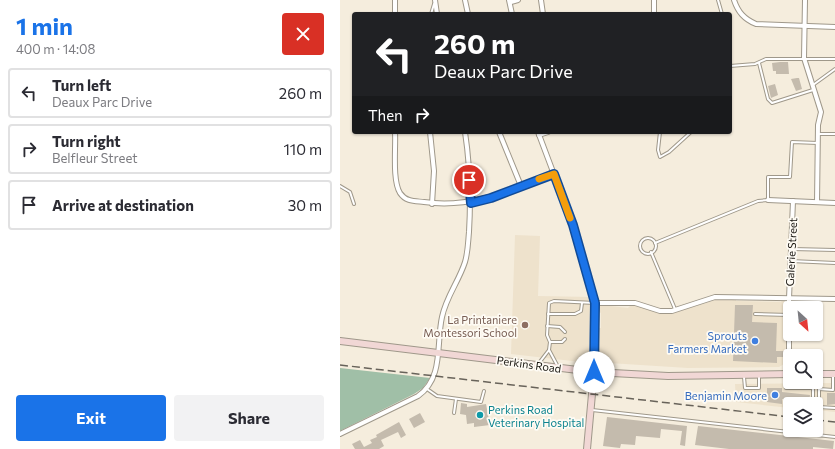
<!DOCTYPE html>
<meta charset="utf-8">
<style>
body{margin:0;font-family:Commissioner,sans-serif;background:#f2f2f3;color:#2b2b33;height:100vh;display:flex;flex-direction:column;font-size:15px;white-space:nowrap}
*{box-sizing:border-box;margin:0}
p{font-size:13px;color:#7c7c81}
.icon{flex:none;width:22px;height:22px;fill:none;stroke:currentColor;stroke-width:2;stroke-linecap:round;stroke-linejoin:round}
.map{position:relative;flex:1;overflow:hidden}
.drawer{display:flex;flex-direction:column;background:#fff;width:340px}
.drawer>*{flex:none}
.banner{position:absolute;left:12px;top:12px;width:380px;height:122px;border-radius:4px;box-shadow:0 1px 3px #0004;background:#202124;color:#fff;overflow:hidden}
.needle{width:26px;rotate:153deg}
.tools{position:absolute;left:443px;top:301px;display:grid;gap:8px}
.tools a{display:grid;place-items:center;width:40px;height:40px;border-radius:4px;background:#fff;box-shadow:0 1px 3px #0004;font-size:20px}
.pin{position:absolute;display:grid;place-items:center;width:34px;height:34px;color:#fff;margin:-17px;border:2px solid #fff;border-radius:50%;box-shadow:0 1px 4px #0007}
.me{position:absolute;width:44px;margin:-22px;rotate:0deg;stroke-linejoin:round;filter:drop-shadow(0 0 3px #0008)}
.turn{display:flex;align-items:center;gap:14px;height:84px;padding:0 16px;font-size:18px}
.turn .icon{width:52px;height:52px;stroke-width:2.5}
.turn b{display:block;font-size:28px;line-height:34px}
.then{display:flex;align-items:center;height:38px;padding:0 16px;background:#0003;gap:8px;font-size:15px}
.round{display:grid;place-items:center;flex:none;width:42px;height:42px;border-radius:4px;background:#f2f2f3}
.head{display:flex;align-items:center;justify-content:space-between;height:68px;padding:0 16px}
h1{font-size:24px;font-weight:700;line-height:30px;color:#1a73e8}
.button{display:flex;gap:8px;margin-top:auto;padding:8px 16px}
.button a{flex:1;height:46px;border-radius:4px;background:#1a73e8;color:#fff;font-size:16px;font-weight:700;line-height:46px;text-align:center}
.button a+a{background:#f2f2f3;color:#2b2b33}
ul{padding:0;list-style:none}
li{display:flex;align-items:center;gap:12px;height:50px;margin:0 8px 6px;padding:0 8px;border:2px solid #e1e1e2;border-radius:4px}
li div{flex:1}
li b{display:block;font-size:15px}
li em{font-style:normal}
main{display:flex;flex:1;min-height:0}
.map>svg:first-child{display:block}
</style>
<main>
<section class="drawer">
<div class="head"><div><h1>1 min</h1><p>400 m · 14:08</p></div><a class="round" style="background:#d93025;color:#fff"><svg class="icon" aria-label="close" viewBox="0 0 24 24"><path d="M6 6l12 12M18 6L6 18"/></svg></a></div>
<ul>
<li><svg class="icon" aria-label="left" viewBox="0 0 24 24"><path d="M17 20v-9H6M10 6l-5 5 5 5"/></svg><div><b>Turn left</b><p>Deaux Parc Drive</p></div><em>260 m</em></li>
<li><svg class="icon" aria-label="right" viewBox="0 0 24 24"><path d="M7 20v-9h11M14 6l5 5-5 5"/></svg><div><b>Turn right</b><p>Belfleur Street</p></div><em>110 m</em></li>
<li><svg class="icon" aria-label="arrive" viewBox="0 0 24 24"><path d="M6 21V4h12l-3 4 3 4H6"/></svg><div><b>Arrive at destination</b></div><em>30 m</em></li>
</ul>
<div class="button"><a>Exit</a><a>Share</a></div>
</section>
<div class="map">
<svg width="495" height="449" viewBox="0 0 495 449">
<rect width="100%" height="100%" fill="#f5eddd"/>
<g fill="#eee2cc">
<path d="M175 235 200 236 198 296 252 297 249 352 247 358 241 362 171 354Z"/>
<path d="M378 299H396V301L441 302 442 300 447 302 446 360 444 364 439 367 348 368 269 363 262 358 259 355V328H261V313L259 312V307L262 305 288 308 290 306H298L331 314Z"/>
<path d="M495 383V412L476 410V404H450V408L396 402 395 384Z"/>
</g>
<path fill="#a0bfa7" d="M0 368 90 378 83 388 74 394 0 431Z"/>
<g fill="#c4bbad">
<path d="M440 62H448L449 74H436V71H433L432 63Z"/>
<path d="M457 78H459L462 89 456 91 451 79Z"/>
<path d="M435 84 438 95 431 98 428 86Z"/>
<path d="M395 305H413L412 322 437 323 436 351H444V357H437V363L393 361Z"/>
<path d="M427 388H442V392L470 395 469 401 442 399V404L427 402Z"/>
<path d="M487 393H495V404L487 405Z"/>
<path d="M121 403 127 404V407L146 404 150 425 134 427V423L127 424 126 415 120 414Z"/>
<path d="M80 413 85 422 74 428 69 419Z"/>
<path d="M267 417 347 426 345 446 340 445 342 431 321 429 320 438 296 436 295 445 281 444 280 448 263 446Z"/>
<path d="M59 422 66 435 61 438 58 432 41 440 44 446 39 449H15L12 444 20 440 24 447 32 443 30 440 37 437 36 435Z"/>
<path d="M358 426 494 441 493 449 473 447V449H389L355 445Z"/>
</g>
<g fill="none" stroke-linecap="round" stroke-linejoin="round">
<g stroke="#9f988a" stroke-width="4">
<g id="lane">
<path d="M378 0 382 14"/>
<path d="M91 14 94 4"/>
<path d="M419 63 428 99 432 103 473 90"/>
<path d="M390 66 415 64 426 59H495"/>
<path d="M473 85 495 69"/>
<path d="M320 132 318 150 320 157 329 152 351 132"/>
<path d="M479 134H495"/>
<path d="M0 186 10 192 14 204"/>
<circle cx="308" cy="246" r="8"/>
<path d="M315 243 418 201 428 200V177H450L452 142 478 143"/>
<path d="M452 249 495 250"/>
<path d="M311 252 335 309"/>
<path d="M451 261 495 263"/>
<path d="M208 314H235L241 311 242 303"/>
<path d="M415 314 449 315"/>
<path d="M207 326 220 327 225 332"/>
<path d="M210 342H222L225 339"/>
<path d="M209 350 210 342 207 335 209 303 214 301 255 303"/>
<path d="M199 363 209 350 217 365"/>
<path d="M479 375V389L493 390V374"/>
<path d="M404 377 405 388H419V376"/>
<path d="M452 382V388"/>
<path d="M463 382V388"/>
<path d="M446 388H473V404"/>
<path d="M87 389 97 396 141 402 144 391"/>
<path d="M479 389V407L495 408"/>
<path d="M446 402 467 404"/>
<path d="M252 410 495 437"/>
<path d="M114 413 116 399"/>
</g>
</g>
<g stroke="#9f988a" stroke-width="6">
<g id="street">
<path d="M95 0 97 14"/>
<path d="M125 0 128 14"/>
<path d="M169 0 172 14"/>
<path d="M201 0 203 14"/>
<path d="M314 0V14"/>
<path d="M394 0C398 12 404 19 416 24L495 27"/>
<path d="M465 0 464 58 481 112 478 125 477 202"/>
<path d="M171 2 178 0"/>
<path d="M55 14V0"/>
<path d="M55 132C56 147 52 180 60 193 66 202 75 201 84 202 132 209 170 190 214 173"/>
<path d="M90 132 94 171 92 204"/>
<path d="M159 132 181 186"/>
<path d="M198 132 233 225 255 303 254 372"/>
<path d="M199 135 208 132"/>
<path d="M428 200 495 203"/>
<path d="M255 303H295L320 311H332L375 297 495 299"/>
<path d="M449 374V299L453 201"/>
<path d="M0 434 78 396C104 378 96 344 102 317 106 297 119 281 125 262 128 252 128 242 129 232 131 198 130 165 125 132"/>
</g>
</g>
<g stroke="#9f988a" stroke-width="8">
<g id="secondary">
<path d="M0 341 254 372 328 376 450 374"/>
<path d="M476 374H495"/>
<path d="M247 449 254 372"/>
</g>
</g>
<use href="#lane" stroke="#fff" stroke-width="2"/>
<use href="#street" stroke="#fff" stroke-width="4"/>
<use href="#secondary" stroke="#f1d7d5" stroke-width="6"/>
<g stroke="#68635a" stroke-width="1.5" stroke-dasharray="8 4" stroke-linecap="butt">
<path d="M0 365 450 417"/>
<path d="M476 420 495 422"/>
</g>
</g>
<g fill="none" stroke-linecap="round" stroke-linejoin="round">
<g stroke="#114b97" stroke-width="10">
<path id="route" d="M129 180 131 203 151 198 214 174 233 225 255 303 254 372"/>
</g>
<use href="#route" stroke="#1a73e8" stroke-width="7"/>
<path stroke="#f59e0b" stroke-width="7" d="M199 179 214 174 230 218"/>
</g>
<circle fill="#8d6e63" stroke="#fefbf4" stroke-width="1.5" cx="185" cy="325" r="4"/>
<g fill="#3f7fe0" stroke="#fefbf4" stroke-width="1.5">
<circle cx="415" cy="341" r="4"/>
<circle cx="435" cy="395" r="4"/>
</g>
<circle fill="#0f9aa8" stroke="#fefbf4" stroke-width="1.5" cx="140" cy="415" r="4"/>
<g text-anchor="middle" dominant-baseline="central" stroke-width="3.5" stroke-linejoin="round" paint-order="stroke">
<g font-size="11" fill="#17140f" stroke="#fefbf4">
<text transform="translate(451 252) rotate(-87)">Galerie Street</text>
<text transform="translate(189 364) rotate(8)">Perkins Road</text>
</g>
<g font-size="11" fill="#785e54" stroke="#fefbf4" text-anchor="end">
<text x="177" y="319">La Printaniere<tspan x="177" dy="13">Montessori School</tspan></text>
</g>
<g font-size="11" fill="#366cbe" stroke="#fefbf4" text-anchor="end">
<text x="407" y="335">Sprouts<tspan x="407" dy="13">Farmers Market</tspan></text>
<text x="427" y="395">Benjamin Moore</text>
</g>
<g font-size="11" fill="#0d838f" stroke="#fefbf4" text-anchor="start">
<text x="148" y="409">Perkins Road<tspan x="148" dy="13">Veterinary Hospital</tspan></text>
</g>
</g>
</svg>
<div class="tools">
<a><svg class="needle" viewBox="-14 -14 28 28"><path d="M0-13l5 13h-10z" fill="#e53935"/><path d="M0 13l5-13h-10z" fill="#7c7c81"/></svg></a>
<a><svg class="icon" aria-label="search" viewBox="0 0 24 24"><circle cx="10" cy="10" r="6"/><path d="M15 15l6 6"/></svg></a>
<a><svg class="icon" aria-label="layers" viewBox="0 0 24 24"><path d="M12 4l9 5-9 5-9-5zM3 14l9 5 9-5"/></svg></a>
</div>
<div class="pin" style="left:129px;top:180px;background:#d93025"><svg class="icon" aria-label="arrive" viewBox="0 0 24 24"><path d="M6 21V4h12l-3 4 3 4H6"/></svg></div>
<svg class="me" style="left:254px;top:372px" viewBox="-20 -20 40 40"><circle r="19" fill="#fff"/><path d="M0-13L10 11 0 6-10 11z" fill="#1a73e8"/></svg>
<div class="banner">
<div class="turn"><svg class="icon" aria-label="left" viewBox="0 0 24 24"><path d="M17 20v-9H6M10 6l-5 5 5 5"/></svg><div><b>260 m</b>Deaux Parc Drive</div></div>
<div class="then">Then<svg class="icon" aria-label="right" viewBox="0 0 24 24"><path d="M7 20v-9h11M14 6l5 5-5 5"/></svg></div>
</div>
</div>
</main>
